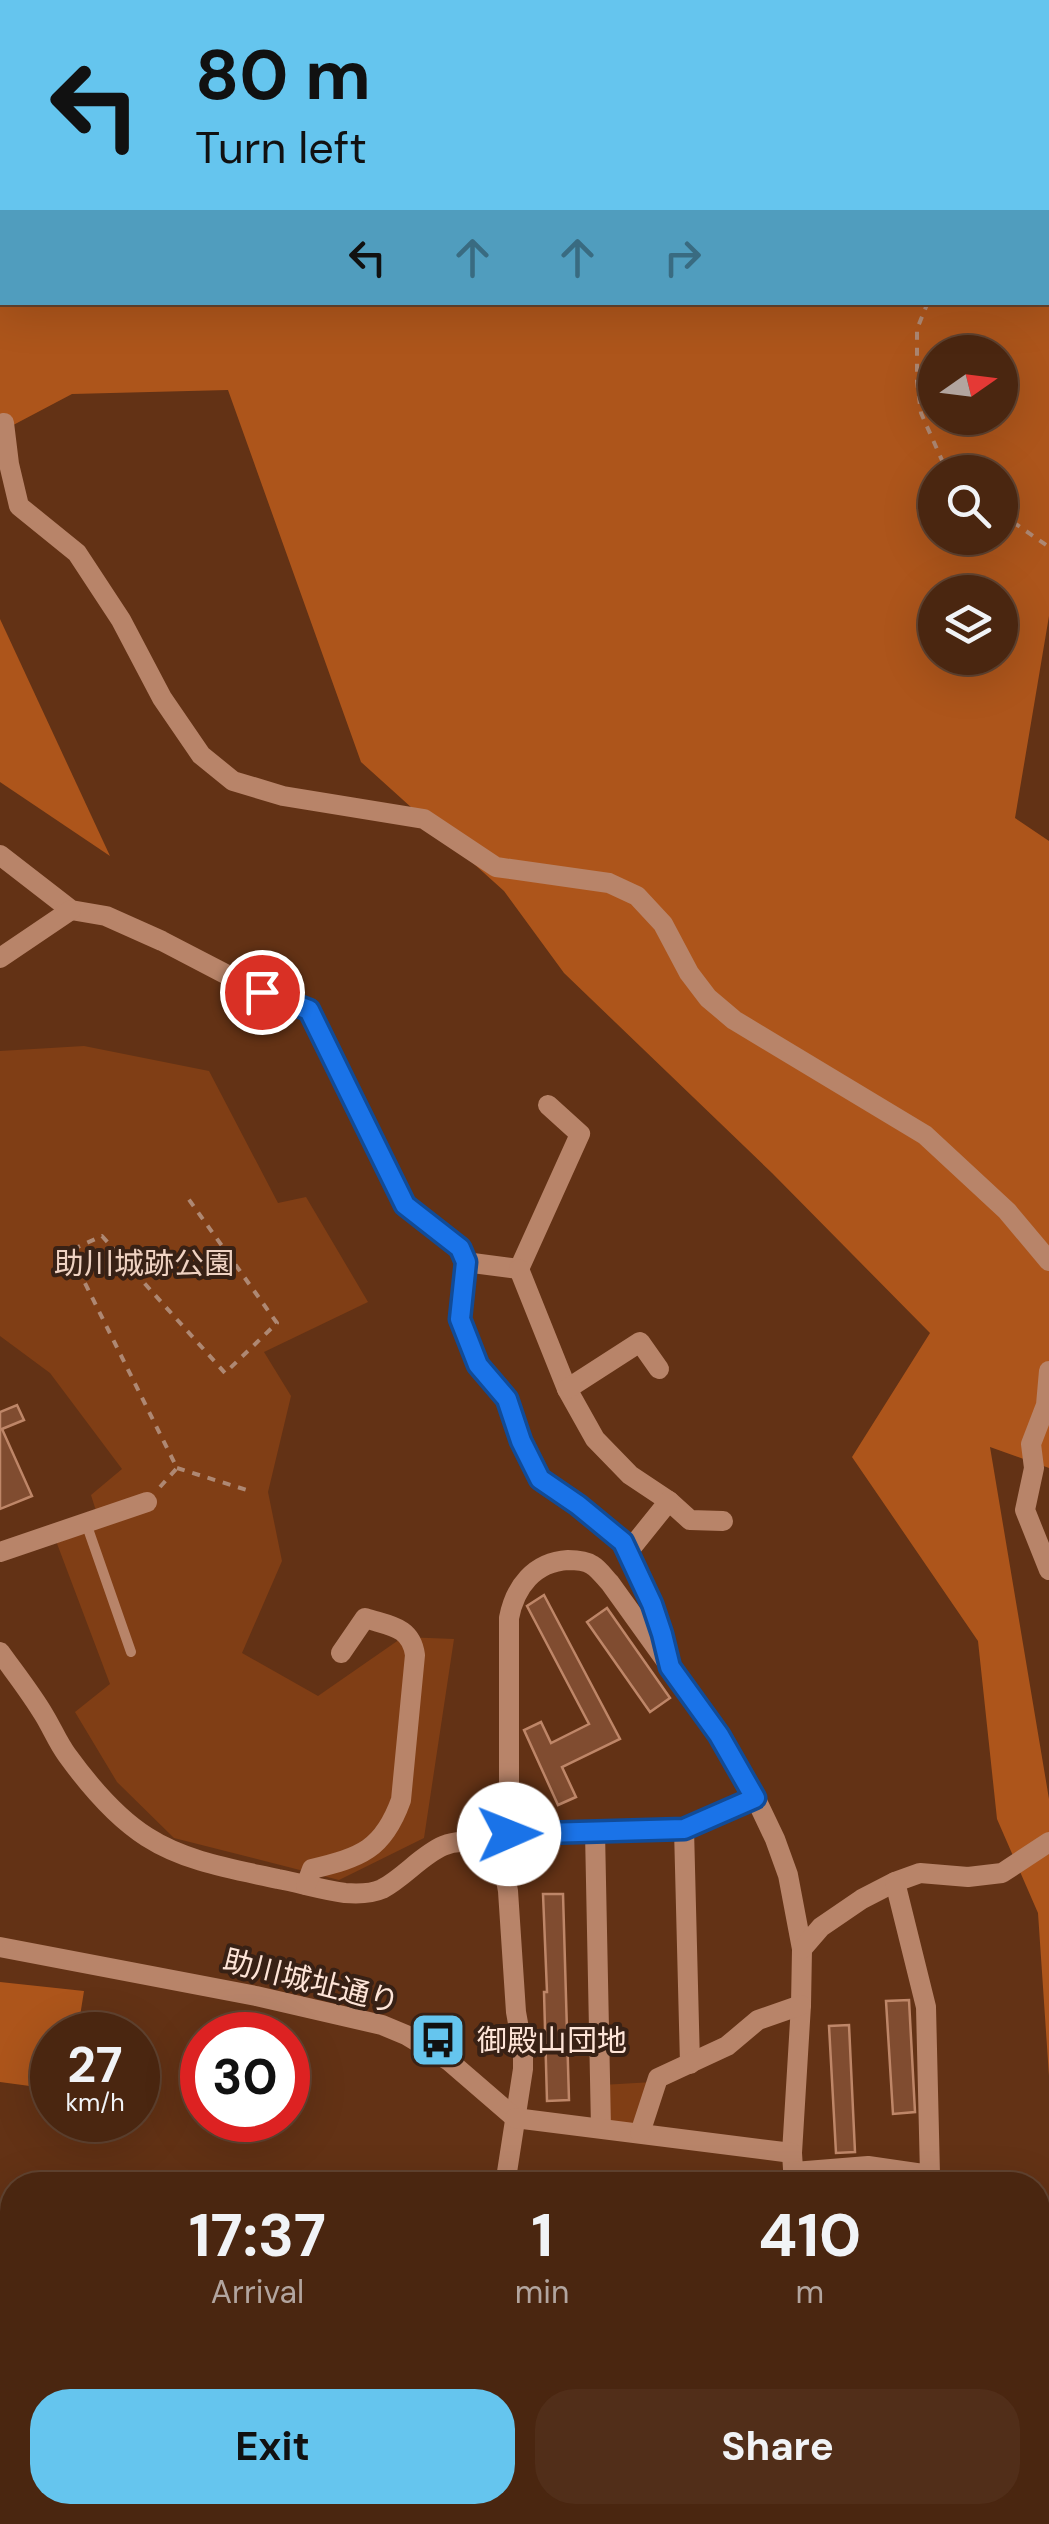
<!DOCTYPE html>
<meta charset="utf-8">
<style>
body{margin:0;font-family:"DM Sans","Noto Sans JP",sans-serif;background:#512e19;color:#f1f3f6;height:100vh;display:flex;flex-direction:column;font-size:38px;white-space:nowrap}
*{box-sizing:border-box;margin:0}
p{font-size:32px;color:#b2a59f}
.icon{flex:none;width:55px;height:55px;fill:none;stroke:currentColor;stroke-width:2;stroke-linecap:round;stroke-linejoin:round}
.map{position:relative;flex:1;overflow:hidden}
.side{position:absolute;left:0px;top:2172px;width:1050px;height:352px;display:flex;flex-direction:column;background:#4a2610;border-radius:40px 40px 0 0;box-shadow:0 10px 40px #0002,0 0 0 2px #614330}
.side>*{flex:none}
.hud{position:absolute;left:0px;top:0px;width:1050px;height:305px;box-shadow:0 10px 40px #0002,0 0 0 2px #614330;background:#65c5ee;color:#111;overflow:hidden}
.needle{width:65px;rotate:76deg}
.controls{position:absolute;left:918px;top:335px;display:grid;gap:20px}
.controls a{display:grid;place-items:center;width:100px;height:100px;border-radius:50%;background:#4a2610;box-shadow:0 10px 40px #0002,0 0 0 2px #614330;font-size:50px}
.speed{position:absolute;left:30px;top:2012px;display:flex;gap:20px;font-size:50px;font-weight:700;text-align:center}
.speed>*{display:grid;place-content:center;width:130px;height:130px;border-radius:50%;background:#4a2610;box-shadow:0 10px 40px #0002,0 0 0 2px #614330;line-height:1}
.speed small{font-size:25px;font-weight:400}
.speed .limit{border:15px solid #d22;background:#fff;color:#111}
.pin{position:absolute;display:grid;place-items:center;width:85px;height:85px;color:#fff;margin:-42px;border:5px solid #fff;border-radius:50%;box-shadow:0 2px 10px #0007}
.me{position:absolute;width:110px;margin:-55px;rotate:89deg;stroke-linejoin:round;filter:drop-shadow(0 0 8px #0008)}
.turn{display:flex;align-items:center;gap:35px;height:210px;padding:0 30px;font-size:45px}
.turn .icon{width:130px;height:130px;stroke-width:2.5}
.turn b{display:block;font-size:70px;line-height:85px}
.lanes{display:flex;align-items:center;height:95px;padding:0 30px;background:#0003;justify-content:center;gap:50px;direction:ltr}
.lanes .off{opacity:.35}
.eta{display:flex;justify-content:space-evenly;align-items:center;height:170px;text-align:center}
.eta b{font-size:60px;font-weight:700;line-height:70px}
.cta{display:flex;gap:20px;margin-top:auto;padding:20px 30px}
.cta a{flex:1;height:115px;border-radius:40px;background:#65c5ee;color:#111;font-size:40px;font-weight:700;line-height:115px;text-align:center}
.cta a+a{background:#512e19;color:#f1f3f6}
.map>svg:first-child{display:block}
</style>
<div class="map">
<svg width="1049" height="2524" viewBox="0 0 1049 2524">
<rect width="100%" height="100%" fill="#633215"/>
<g fill="#803e15">
<path d="M84 1046 209 1071 278 1203 306 1197 368 1302 264 1352 291 1396 268 1492 282 1561 242 1653 318 1696 403 1637 454 1639 424 1838 339 1880 174 1838 117 1782 75 1712 110 1684 50 1525 96 1511 91 1495 122 1469 50 1373 0 1336V1051Z"/>
<path d="M653 2082 638 2131 603 2127 602 2085Z"/>
</g>
<g fill="#ad551b" fill-rule="evenodd">
<path d="M0 0H1049V616L1015 818 1049 841V1468L990 1447 1049 1799V2076L1038 1913 997 1819 978 1641 852 1457 930 1333 772 1173 564 973 504 891 361 762 228 390 72 394 0 432ZM2 2H1048V302H2ZM935 352H1000V418H935ZM935 472H1000V538H935ZM935 592H1000V658H935Z"/>
<path d="M0 619 110 856 0 782Z"/>
<path d="M0 1982 84 1991 77 2035H52V2089L0 2082Z"/>
</g>
<g fill="#804c30" stroke="#be8668" stroke-width="2.5">
<path d="M17 1405 24 1420 2 1429 32 1496 0 1509V1412Z"/>
<path d="M544 1595 620 1739 562 1767 576 1797 558 1805 524 1730 541 1722 551 1743 589 1724 527 1606Z"/>
<path d="M607 1608 670 1698 650 1712 587 1622Z"/>
<path d="M543 1894H563L569 2100 547 2101 544 1992H547Z"/>
<path d="M909 2000 915 2112 893 2114 886 2001Z"/>
<path d="M849 2025 855 2152 836 2153 829 2026Z"/>
</g>
<g fill="none" stroke-linecap="round" stroke-linejoin="round">
<g stroke="#ae8873" stroke-width="4" stroke-dasharray="8 8" stroke-linecap="butt">
<path d="M957 0V2"/>
<path d="M928 302 917 329V381L921 413 945 467 951 472"/>
<path d="M1000 513 1049 547"/>
<path d="M177 1468 253 1492"/>
<path d="M160 1487 177 1468 69 1251 102 1236 225 1373 277 1323 185 1194"/>
</g>
<g stroke="#b88469" stroke-width="10">
<path d="M86 1523 131 1652"/>
<path d="M164 2512 177 2524"/>
<path d="M204 2524 211 2512"/>
</g>
<g stroke="#b88469" stroke-width="20">
<path d="M4 423 9 464 19 506 77 553 121 620 162 698 201 755 233 781 283 796 424 819 496 867 609 883 637 896 663 924 689 973 708 998 734 1020 925 1135 1007 1211 1049 1261"/>
<path d="M0 855 71 910 106 916 162 941 262 993 309 1011 405 1205 460 1248 465 1262 460 1319 478 1365 507 1399 521 1441 540 1479 578 1505 623 1542 652 1604 663 1634 670 1667"/>
<path d="M0 958 71 910"/>
<path d="M465 1262 519 1269 580 1134 548 1105"/>
<path d="M519 1269 567 1389 595 1439 630 1475 669 1501 690 1520 723 1521"/>
<path d="M1049 1371 1046 1405 1031 1444 1034 1468 1025 1510 1049 1570"/>
<path d="M567 1389 640 1342 659 1369"/>
<path d="M0 1552 147 1502"/>
<path d="M628 1552 669 1501"/>
<path d="M0 1652C15 1673 31 1693 44 1715 52 1728 58 1743 67 1755 88 1784 117 1818 147 1837 186 1862 233 1869 278 1879 300 1883 323 1890 345 1893 358 1894 371 1894 382 1889 415 1872 440 1827 482 1847 500 1857 505 1872 508 1891L516 2012 523 2051V2069L505 2185"/>
<path d="M684 1829 690 2064"/>
<path d="M595 1832 601 2128"/>
<path d="M509 1834 684 1829 755 1797"/>
<path d="M505 1874 509 1834V1618C515 1587 534 1562 568 1560 575 1560 586 1561 592 1565 599 1569 605 1578 610 1583L719 1735 755 1797 775 1839 788 1875 802 1949 801 2005 792 2153 794 2185"/>
<path d="M306 1885 312 1869C361 1857 383 1850 401 1800L415 1655C411 1626 389 1626 365 1618L341 1653"/>
<path d="M0 1947 256 1996 382 2025 406 2035 449 2061 515 2118"/>
<path d="M802 1949 821 1927 862 1899 895 1882 920 1873 968 1877 1002 1873 1049 1842"/>
<path d="M515 2118 792 2153"/>
<path d="M640 2133 658 2078 727 2046 758 2020 801 2005"/>
<path d="M794 2172 868 2166 930 2175 926 2007 895 1882"/>
<path d="M1038 2257 1049 2259"/>
<path d="M1038 2321 1049 2327"/>
<path d="M581 2512 591 2524"/>
<path d="M781 2516 854 2512"/>
</g>
<path stroke="#faa87c" stroke-width="20" d="M294 2524 299 2512"/>
</g>
<g fill="none" stroke-linecap="round" stroke-linejoin="round">
<g stroke="#114b97" stroke-width="25">
<path id="route" d="M262 992 309 1010 405 1205 460 1248 466 1262 460 1319 478 1365 507 1399 521 1441 540 1479 578 1505 623 1542 652 1604 662 1634 670 1667 719 1735 755 1798 684 1829 509 1834"/>
</g>
<use href="#route" stroke="#1a73e8" stroke-width="18"/>
</g>
<defs>
<g id="bus-square" transform="scale(2.875)"><rect x="-9" y="-9" width="18" height="18" rx="4" fill="#65c5ee" stroke="#382115"/><path d="M-5-6H5V4H4V6H2V4H-2V6H-4V4H-5ZM-3.5-4V0h7V-4ZM-3.5 1.2v1.5H-2V1.2ZM2 1.2v1.5H3.5V1.2Z" fill="#111"/></g>
</defs>
<g fill-rule="evenodd">
<use href="#bus-square" x="438" y="2040"/>
</g>
<g text-anchor="middle" dominant-baseline="central" stroke-width="8" stroke-linejoin="round" paint-order="stroke">
<g font-size="30" fill="#efd2c2" stroke="#382115">
<text x="144" y="1263">助川城跡公園</text>
</g>
<g font-size="30" fill="#fee5d8" stroke="#382115">
<text transform="translate(311 1981) rotate(14)">助川城址通り</text>
</g>
<g font-size="30" fill="#fee5d8" stroke="#382115" text-anchor="start">
<text x="477" y="2040">御殿山団地</text>
</g>
</g>
</svg>
<div class="controls">
<a><svg class="needle" viewBox="-14 -14 28 28"><path d="M0-13l5 13h-10z" fill="#e53935"/><path d="M0 13l5-13h-10z" fill="#b2a59f"/></svg></a>
<a><svg class="icon" aria-label="search" viewBox="0 0 24 24"><circle cx="10" cy="10" r="6"/><path d="M15 15l6 6"/></svg></a>
<a><svg class="icon" aria-label="layers" viewBox="0 0 24 24"><path d="M12 4l9 5-9 5-9-5zM3 14l9 5 9-5"/></svg></a>
</div>
<div class="speed"><div>27<small>km/h</small></div><div class="limit">30</div></div>
<div class="pin" style="left:262px;top:992px;background:#d93025"><svg class="icon" aria-label="arrive" viewBox="0 0 24 24"><path d="M6 21V4h12l-3 4 3 4H6"/></svg></div>
<svg class="me" style="left:509px;top:1834px" viewBox="-20 -20 40 40"><circle r="19" fill="#fff"/><path d="M0-13L10 11 0 6-10 11z" fill="#1a73e8"/></svg>
<div class="hud">
<div class="turn"><svg class="icon" aria-label="left" viewBox="0 0 24 24"><path d="M17 20v-9H6M10 6l-5 5 5 5"/></svg><div><b>80 m</b>Turn left</div></div>
<div class="lanes"><svg class="icon" aria-label="left" viewBox="0 0 24 24"><path d="M17 20v-9H6M10 6l-5 5 5 5"/></svg><svg class="icon off" aria-label="ahead" viewBox="0 0 24 24"><path d="M12 20V5M6 11l6-6 6 6"/></svg><svg class="icon off" aria-label="ahead" viewBox="0 0 24 24"><path d="M12 20V5M6 11l6-6 6 6"/></svg><svg class="icon off" aria-label="right" viewBox="0 0 24 24"><path d="M7 20v-9h11M14 6l5 5-5 5"/></svg></div>
</div>
<section class="side">
<div class="eta">
<div><b>17:37</b><p>Arrival</p></div>
<div><b>1</b><p>min</p></div>
<div><b>410</b><p>m</p></div>
</div>
<div class="cta"><a>Exit</a><a>Share</a></div>
</section>
</div>
